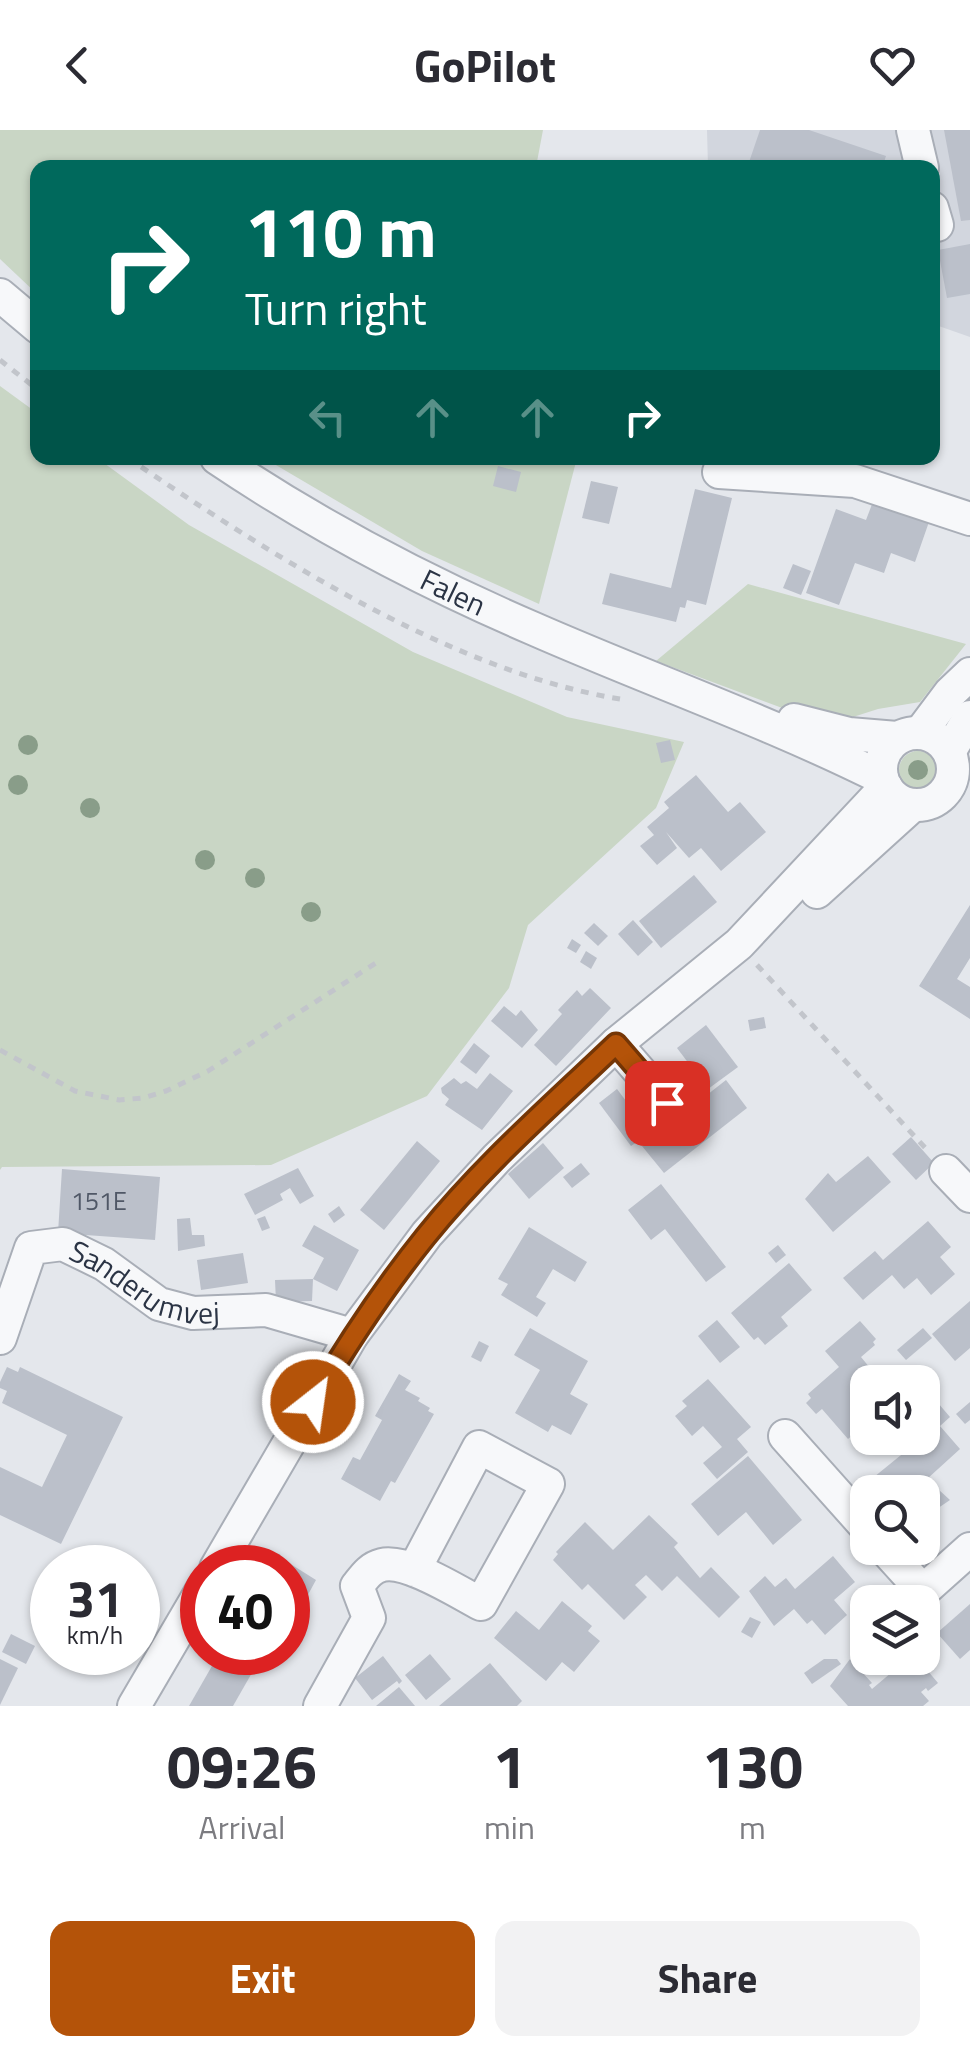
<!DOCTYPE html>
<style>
body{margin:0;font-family:"Titillium Web",sans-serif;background:#f2f2f3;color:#2b2b33;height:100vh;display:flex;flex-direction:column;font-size:38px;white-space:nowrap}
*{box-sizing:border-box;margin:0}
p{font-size:32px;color:#7c7c81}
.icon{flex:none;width:55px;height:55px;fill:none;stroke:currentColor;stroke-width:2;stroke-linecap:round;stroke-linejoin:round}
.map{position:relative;height:1576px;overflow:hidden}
.side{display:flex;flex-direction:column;background:#fff;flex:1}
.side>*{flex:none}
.guide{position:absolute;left:30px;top:30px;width:910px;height:305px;border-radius:20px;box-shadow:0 2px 8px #0004;background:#00695c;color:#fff;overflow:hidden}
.tools{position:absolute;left:850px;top:1235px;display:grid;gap:20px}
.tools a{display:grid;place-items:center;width:90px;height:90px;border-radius:20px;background:#fff;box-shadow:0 2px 8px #0004;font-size:50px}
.speed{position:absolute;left:30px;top:1415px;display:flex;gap:20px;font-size:50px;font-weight:700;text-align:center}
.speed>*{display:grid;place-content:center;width:130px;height:130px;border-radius:50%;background:#fff;box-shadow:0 2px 8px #0004;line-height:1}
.speed small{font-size:25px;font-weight:400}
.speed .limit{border:15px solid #d22;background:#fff;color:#111}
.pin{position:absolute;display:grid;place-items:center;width:85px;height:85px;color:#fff;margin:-42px;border-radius:20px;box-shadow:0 5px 15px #0006}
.me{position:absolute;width:110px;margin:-55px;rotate:30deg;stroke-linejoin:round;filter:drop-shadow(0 0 8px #0008)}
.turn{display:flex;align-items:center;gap:35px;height:210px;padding:0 50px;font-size:45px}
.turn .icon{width:130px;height:130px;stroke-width:2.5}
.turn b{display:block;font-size:70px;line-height:85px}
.lanes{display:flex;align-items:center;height:95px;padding:0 50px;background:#0003;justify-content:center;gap:50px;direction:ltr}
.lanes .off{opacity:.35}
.eta{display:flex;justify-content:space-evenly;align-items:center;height:170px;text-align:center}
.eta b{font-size:60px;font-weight:700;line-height:70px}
.cta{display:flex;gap:20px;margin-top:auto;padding:20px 50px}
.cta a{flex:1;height:115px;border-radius:20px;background:#b45309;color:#fff;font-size:40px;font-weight:700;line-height:115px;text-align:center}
.cta a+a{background:#f2f2f3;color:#2b2b33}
header{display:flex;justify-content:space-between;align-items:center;height:130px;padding:0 50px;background:#fff;font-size:45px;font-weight:700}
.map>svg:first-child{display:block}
</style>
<header><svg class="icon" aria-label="back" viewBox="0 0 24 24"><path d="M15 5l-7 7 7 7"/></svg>GoPilot<svg class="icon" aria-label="heart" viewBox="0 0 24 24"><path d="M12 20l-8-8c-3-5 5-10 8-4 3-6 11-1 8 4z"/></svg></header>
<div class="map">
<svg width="970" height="1576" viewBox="0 0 970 1576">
<rect width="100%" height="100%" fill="#e4e7ec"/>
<path fill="#d2d6de" d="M707 0H970V207L933 194 932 38 708 37Z"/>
<g fill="#c9d6c5">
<path d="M0 0H543L536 37 38 38 37 164 0 129Z"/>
<path d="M0 256 37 283 38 328H97L189 395 413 522 567 587 684 612 656 678 528 795 509 858 427 966 271 1035 2 1037 0 1040Z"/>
<path d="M264 328H577L539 474 422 421Z"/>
<path d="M748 454 966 514 920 572 878 579 828 595 656 531Z"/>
<circle cx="918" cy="640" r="19"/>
</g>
<g fill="#bbc0ca">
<path d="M760 0H809L886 26 882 38H747Z"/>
<path d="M944 0H970V90L961 91Z"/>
<path d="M970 114V164L947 168 938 120Z"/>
<path d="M498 336 521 342 516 362 493 356Z"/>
<path d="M591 351 618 357 609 394 582 388Z"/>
<path d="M695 359 732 368 706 475 687 470 685 478 680 477 676 492 602 474 610 443 671 458Z"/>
<path d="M874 369 930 389 915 432 891 423 884 443 855 433 839 475 806 463 836 379 866 390Z"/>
<path d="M793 434 811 441 801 465 783 458Z"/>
<path d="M670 610 675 630 661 633 656 613Z"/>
<path d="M696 645 728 682 740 672 766 702 721 741 701 718 689 728 666 702 677 718 657 735 640 716 654 705 647 697 669 678 664 672Z"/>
<path d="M694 745 717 772 661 818 639 791Z"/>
<path d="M970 775V828L957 849 970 857V889L919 856Z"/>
<path d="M633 790 653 812 638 826 618 804Z"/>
<path d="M594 793 608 806 598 816 584 803Z"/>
<path d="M572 809 581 815 576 823 567 818Z"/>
<path d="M586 821 597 828 591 839 580 832Z"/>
<path d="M590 858 611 878 556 936 534 915 562 884 558 880 577 860 582 866Z"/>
<path d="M504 876 516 886 521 880 538 900 522 918 491 891Z"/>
<path d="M764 887 766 898 750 901 748 890Z"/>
<path d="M706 895 738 937 708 959 677 918Z"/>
<path d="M474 913 490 926 476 944 460 932Z"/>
<path d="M490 943 513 961 482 1000 445 975 449 969 442 963 441 958 454 948 461 954 466 951 477 959Z"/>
<path d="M726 950 747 978 664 1043 642 1016Z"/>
<path d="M617 959 650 1003 631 1016 599 973Z"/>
<path d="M911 1007 934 1033 916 1050 892 1024Z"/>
<path d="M417 1011 440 1031 384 1100 360 1080Z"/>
<path d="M543 1013 564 1038 529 1069 508 1044Z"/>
<path d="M868 1026 891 1052 833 1102 805 1069 828 1043 836 1052Z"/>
<path d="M581 1033 590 1044 572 1058 563 1047Z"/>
<path d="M298 1038 314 1066 300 1074 290 1058 280 1064 283 1070 255 1085 244 1064Z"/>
<path d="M62 1039 160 1047 155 1110 58 1103Z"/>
<path d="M661 1054 726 1137 706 1152 665 1099 651 1110 628 1080Z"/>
<path d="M339 1076 345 1085 334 1093 328 1084Z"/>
<path d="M265 1086 270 1098 262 1101 257 1089Z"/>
<path d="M190 1088 192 1105H204L205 1116 178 1121 177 1089Z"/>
<path d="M928 1091 951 1117 940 1127 955 1144 931 1165 917 1148 904 1159 892 1145 863 1170 843 1148 875 1121 883 1130Z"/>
<path d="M314 1095 359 1120 337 1161 313 1149 324 1128 302 1116Z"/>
<path d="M529 1097 587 1132 575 1152 553 1139 536 1167 546 1173 537 1187 501 1165 508 1154 498 1149Z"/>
<path d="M778 1115 786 1125 776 1133 768 1123Z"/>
<path d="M243 1123 248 1153 201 1160 197 1130Z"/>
<path d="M789 1133 812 1160 781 1187 788 1196 765 1215 758 1207 754 1210 731 1183Z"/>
<path d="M313 1149 312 1171 276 1172 275 1150Z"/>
<path d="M970 1171V1218L955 1231 932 1204Z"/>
<path d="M717 1190 740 1217 720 1233 698 1206Z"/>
<path d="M860 1191 876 1209 873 1212 875 1215 861 1227 879 1249 868 1252V1292L848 1309 822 1279 816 1284 806 1273 811 1268 808 1264 839 1237 825 1221Z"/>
<path d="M530 1198 588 1231 570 1264 588 1274 571 1305 552 1295 548 1302 515 1283 540 1240 514 1225Z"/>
<path d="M923 1198 932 1208 906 1230 897 1220Z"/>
<path d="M479 1211 489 1216 481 1232 471 1227Z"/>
<path d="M7 1237 18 1242 20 1237 123 1287 61 1414 0 1385V1337L42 1357 67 1305 2 1273 7 1261 0 1258V1252Z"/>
<path d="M399 1244 411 1251 405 1260 420 1268 418 1271 430 1278 428 1281 434 1284 395 1353 391 1351 380 1371 341 1349 353 1327 360 1330 382 1290 375 1286Z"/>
<path d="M708 1249 751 1297 737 1309 748 1322 717 1349 703 1333 722 1317 703 1296 692 1306 675 1286 687 1276 682 1271Z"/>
<path d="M970 1272V1290L965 1294 956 1284Z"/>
<path d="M938 1273 950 1287 940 1296 960 1319 927 1349 950 1370 922 1389V1362H888L874 1347 922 1308V1287Z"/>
<path d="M748 1326 802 1390 773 1415 746 1382 718 1406 691 1374Z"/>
<path d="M649 1385 678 1413 674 1417 700 1448 711 1437 740 1467 719 1488 677 1446 662 1461 646 1445 635 1455 647 1467 624 1490 588 1454 582 1460 553 1430 558 1424 556 1422 585 1392 613 1420Z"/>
<path d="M269 1423 280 1424 281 1428 316 1450 304 1472 288 1464V1438H261Z"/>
<path d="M833 1426 855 1452 834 1470 847 1485 825 1505 812 1490 807 1494 794 1479 774 1496 749 1461 765 1446 775 1457 786 1448 795 1459Z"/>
<path d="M562 1471 592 1496 588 1501 600 1511 574 1542 562 1532 546 1551 494 1508 516 1481 539 1500Z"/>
<path d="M970 1474V1520L960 1529 937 1503Z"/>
<path d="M750 1487 761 1492 752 1508 741 1502Z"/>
<path d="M11 1504 35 1516 26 1534 2 1522Z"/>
<path d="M220 1522 253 1541 233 1576H189Z"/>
<path d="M430 1524 451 1549 426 1570 405 1545Z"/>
<path d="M383 1526 402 1551 399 1554 397 1551 372 1570 355 1548Z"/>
<path d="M0 1529 18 1538 0 1575Z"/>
<path d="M824 1529H837L841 1534 812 1554 804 1543Z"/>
<path d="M850 1529 872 1553 869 1555 872 1559 905 1531 914 1541 922 1534 938 1553 928 1561 926 1558 921 1562 929 1571 923 1576H848L830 1556Z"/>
<path d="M490 1533 522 1571 517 1576H439Z"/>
<path d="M399 1557 415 1576H376Z"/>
</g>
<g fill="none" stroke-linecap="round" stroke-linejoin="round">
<g stroke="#a9aeb7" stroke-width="36">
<g id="minor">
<path d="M913 0 922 38"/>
<path d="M932 78 937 95"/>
<path d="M0 165 38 197"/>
<path id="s1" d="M217 328C315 394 423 451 532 498 648 549 768 591 882 648"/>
<path d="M719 342 855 351 970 389"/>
<path d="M794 590 849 604 897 608"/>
<circle cx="917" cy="639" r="36"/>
<path d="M920 603 950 563 970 544"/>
<path d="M949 622 970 587"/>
<path d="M817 762 913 675"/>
<path d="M616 914 667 973"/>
<path d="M946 1041 970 1066"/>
<path id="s2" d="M0 1208 31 1118 63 1114 104 1134 159 1174 193 1183 266 1180 352 1205"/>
<path d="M785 1306 868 1399"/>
<path d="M884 1418 923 1461 970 1419"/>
<path d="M216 1438 352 1205 427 1104 497 1028 616 914 739 814 886 657"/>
<path d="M134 1576 202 1460"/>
<path d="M320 1576 369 1488 357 1456C365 1446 370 1438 382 1435 407 1429 458 1462 481 1474L548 1354 479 1317 414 1440"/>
</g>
</g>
<g stroke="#c2c5cb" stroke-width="5" stroke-dasharray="8 8" stroke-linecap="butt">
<path d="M0 230 38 260"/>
<path d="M128 328C270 424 449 541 620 569"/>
<path d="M757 835 929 1022"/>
<path d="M0 920 75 961 119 970 143 968 166 961 208 941 382 829"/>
</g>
<use href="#minor" stroke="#f7f8fa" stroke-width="32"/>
</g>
<g fill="#899d89">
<circle cx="28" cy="615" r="10"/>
<circle cx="918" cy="640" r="10"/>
<circle cx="18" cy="655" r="10"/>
<circle cx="90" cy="678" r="10"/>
<circle cx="205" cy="730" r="10"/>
<circle cx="255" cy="748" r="10"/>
<circle cx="311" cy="782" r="10"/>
</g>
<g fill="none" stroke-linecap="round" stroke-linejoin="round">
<g stroke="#753606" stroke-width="25">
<path id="route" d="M313 1272C347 1214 384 1158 426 1106 482 1036 551 976 616 914L667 973"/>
</g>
<use href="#route" stroke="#b45309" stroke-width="18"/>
</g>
<g text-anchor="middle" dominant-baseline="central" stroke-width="10" stroke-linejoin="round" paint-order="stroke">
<g font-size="25" fill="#4f5766">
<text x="99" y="1071">151E</text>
</g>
<g font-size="30" fill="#2b3445" stroke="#f4f6f9">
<text stroke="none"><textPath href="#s1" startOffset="272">Falen</textPath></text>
<text stroke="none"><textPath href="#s2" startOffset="220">Sanderumvej</textPath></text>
</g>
</g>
</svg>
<div class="tools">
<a><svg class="icon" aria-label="sound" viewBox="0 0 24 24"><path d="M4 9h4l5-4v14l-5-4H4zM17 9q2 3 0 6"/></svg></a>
<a><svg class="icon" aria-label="search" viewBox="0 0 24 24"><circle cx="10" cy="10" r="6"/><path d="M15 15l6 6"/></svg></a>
<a><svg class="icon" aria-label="layers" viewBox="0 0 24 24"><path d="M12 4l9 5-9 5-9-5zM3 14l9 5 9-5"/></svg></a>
</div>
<div class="speed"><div>31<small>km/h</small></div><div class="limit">40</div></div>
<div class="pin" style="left:667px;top:973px;background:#d93025"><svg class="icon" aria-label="arrive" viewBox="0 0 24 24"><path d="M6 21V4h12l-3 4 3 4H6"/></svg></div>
<svg class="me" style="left:313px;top:1272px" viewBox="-20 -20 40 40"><circle r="17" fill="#b45309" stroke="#fff" stroke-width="3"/><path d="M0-11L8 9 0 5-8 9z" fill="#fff"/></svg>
<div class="guide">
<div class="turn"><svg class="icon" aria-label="right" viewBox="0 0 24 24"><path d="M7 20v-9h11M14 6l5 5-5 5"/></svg><div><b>110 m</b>Turn right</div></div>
<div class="lanes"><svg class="icon off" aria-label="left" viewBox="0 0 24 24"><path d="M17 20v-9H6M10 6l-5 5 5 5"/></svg><svg class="icon off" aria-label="ahead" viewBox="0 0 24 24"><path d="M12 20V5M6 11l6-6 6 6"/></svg><svg class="icon off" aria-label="ahead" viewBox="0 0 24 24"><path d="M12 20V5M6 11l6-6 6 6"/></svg><svg class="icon" aria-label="right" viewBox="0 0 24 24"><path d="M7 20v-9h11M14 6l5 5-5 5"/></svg></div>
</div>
</div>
<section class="side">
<div class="eta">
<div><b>09:26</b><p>Arrival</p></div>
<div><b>1</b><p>min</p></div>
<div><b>130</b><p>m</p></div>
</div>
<div class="cta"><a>Exit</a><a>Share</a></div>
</section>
